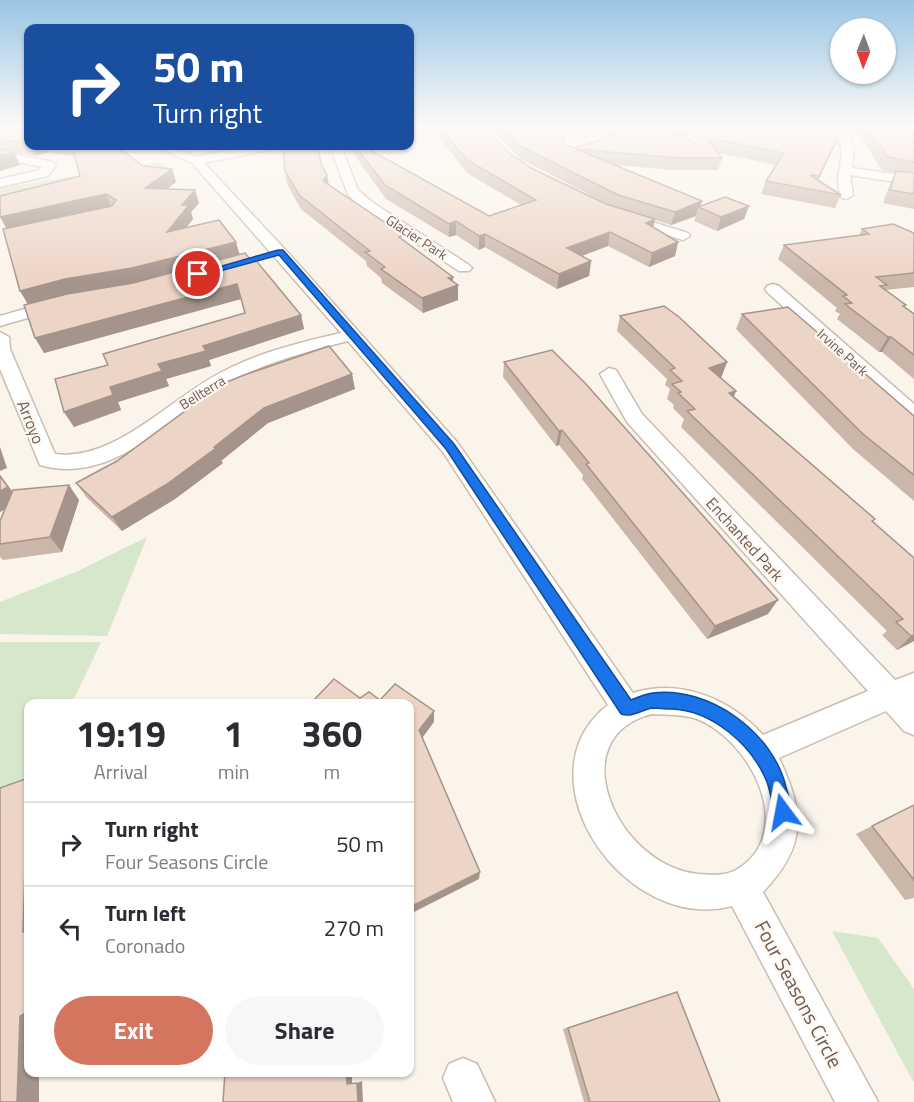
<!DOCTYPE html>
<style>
body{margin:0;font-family:"Titillium Web",sans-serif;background:#f7f7f7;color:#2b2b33;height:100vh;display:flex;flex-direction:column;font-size:22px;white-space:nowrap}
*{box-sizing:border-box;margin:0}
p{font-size:20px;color:#7c7c81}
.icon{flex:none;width:33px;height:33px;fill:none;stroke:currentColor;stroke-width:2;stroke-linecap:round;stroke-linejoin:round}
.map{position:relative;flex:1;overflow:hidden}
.details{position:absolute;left:24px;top:699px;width:390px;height:378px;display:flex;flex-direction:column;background:#fff;border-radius:12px;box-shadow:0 2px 4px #0004}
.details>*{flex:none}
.hud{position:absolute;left:24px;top:24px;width:390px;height:126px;border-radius:12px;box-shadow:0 2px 4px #0004;background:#1a4fa0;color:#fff;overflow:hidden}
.needle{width:39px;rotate:181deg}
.fabs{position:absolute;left:830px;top:18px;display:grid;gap:12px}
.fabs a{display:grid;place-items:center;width:66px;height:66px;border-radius:50%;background:#fff;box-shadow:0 2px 4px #0004;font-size:30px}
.pin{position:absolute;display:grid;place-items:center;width:51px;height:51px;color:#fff;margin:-26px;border:3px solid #fff;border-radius:50%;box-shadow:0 2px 6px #0007}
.me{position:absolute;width:66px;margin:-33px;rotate:347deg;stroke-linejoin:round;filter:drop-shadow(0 0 4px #0008)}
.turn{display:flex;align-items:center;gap:21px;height:126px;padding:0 30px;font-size:27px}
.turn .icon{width:78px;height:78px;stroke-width:2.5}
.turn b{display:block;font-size:42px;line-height:51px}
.eta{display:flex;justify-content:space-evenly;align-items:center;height:102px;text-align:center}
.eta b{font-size:36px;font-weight:700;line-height:42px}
.cta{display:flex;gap:12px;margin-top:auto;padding:12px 30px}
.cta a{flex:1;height:69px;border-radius:36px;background:#d47560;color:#fff;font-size:24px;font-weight:700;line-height:69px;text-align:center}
.cta a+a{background:#f7f7f7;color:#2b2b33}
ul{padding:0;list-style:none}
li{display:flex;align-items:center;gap:18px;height:84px;padding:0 30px;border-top:2px solid #e1e1e2}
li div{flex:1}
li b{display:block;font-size:22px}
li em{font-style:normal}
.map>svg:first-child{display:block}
</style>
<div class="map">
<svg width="914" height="1102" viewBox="0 0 914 1102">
<rect width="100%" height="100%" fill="#faf4eb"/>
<g fill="#d7e7cb">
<path d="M162 162 169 169 0 201V189L13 186Z"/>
<path d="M147 537 107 636 0 634V602L78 571Z"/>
<path d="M0 642H101L72 703 28 704V783L0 793Z"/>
<path d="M832 931 878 938 914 989V1083Z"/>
</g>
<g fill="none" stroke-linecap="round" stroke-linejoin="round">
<g stroke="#cbbcb2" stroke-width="3">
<g id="minor">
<path d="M460 128H503L498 131 410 138V132Z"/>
<path d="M688 128H698C694 139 683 148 670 146V142L685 134Z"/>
<path d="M813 128H914V132L846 131 854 149 852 168 914 177V185L850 175 853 195 847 199 842 198C830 173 851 160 835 131H818Z"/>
<path d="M155 146H169L197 157 241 147 282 146C280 149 216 160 204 163L293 258 457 442 633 693C681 678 730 699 763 735L868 691 627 422 600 374 609 368 616 370 642 414 895 680 914 673V735L904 731 886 711 779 758C805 813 807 846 763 892L878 1102H835L732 906C625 935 516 776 608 705L443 452 348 341C310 351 270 361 235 379 174 412 116 487 40 465L0 369V332L9 337 10 349 55 454C116 462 172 396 224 371 260 352 302 342 341 333L192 163ZM652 714C667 715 683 714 697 719 751 740 800 835 734 871 724 876 709 875 698 874 616 865 560 737 652 714Z"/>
<path d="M330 146H341L358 190 372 202 469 265 472 268 469 271H459L362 208 348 195Z"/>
<path d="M0 152 50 161 56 165 48 176 0 187V179L40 170 42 167 0 158Z"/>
<path d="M623 213 688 233 690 236 683 240 618 220V214Z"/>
<path d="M773 284 779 286 914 404V421L907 419 767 292 765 289 767 286Z"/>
<path d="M59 299 65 301 67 304 65 307 0 326V316Z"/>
<path d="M463 1058 477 1064 495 1102H453L443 1078 449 1064Z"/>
</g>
</g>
<use href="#minor" fill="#fff" fill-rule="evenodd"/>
</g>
<g fill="#cbb6aa">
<path d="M0 128H28V146H116L143 166 172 169 176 182 167 189 199 203 191 212 193 219 186 228 250 259 301 315 304 329 209 360 211 366 166 379 169 386 118 402 121 410 74 427 64 412 108 365 245 313 241 299 44 353 27 304 6 228 80 176 75 157 49 152 36 156 15 153 20 165 0 171Z"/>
<path d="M440 128H484L509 153 533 169 606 204 613 207 519 158 495 133V128H552L564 144 574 148 607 138 604 128H679L677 135 692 145 712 128 837 141 818 180 841 195 835 208 761 194 766 181 776 165 718 153 722 158 718 170H674L615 165 702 201 700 206H749L744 219 717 231 694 221 696 216 671 225 655 220 653 227 678 242 675 256 649 267 608 246 582 256 591 261 589 276 557 289 485 247 479 250 456 235 449 237 386 199 351 150V146H363L489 216 521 205 467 173 440 138Z"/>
<path d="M860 128H914V209L883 203 890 184 895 173 882 170 858 133Z"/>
<path d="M285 171 327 175 329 185 405 241 458 285V300L423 313 382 283 381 278 367 266 366 261 301 209 287 184Z"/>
<path d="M862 229 914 233V287L885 290 914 314V379L882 352H879L837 319 840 314 835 311 837 308 778 259 784 245 859 235Z"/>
<path d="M742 314 914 416V501L853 449 736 329Z"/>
<path d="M620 316 727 362 721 378 736 391 734 396 875 519 873 522 914 558V641L897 650 882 635 887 631 681 427 684 419 673 408 674 405 667 399 670 389 665 385 667 379 617 331Z"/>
<path d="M504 362 768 614 707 639 582 479 583 475 559 445 556 446 503 377Z"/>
<path d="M355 389 268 423 221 461 223 463 175 499 122 531 87 498 76 483Z"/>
<path d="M0 475 12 492 79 500 62 552 3 560 0 557V521L5 509 0 512Z"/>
<path d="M914 805V898L905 900 856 834Z"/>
<path d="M677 992 720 1102H584L563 1029Z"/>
</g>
<g fill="#a5948b">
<path d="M672 128H679L677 136 669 140Z"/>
<path d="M842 129 837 141 814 189 819 176Z"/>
<path d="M31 146H46L49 152 36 156Z"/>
<path d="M14 152 20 165 0 171V156Z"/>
<path d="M172 169 176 182 150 202 145 188Z"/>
<path d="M327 175 329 188 323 181Z"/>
<path d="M195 190 199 203 191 212 193 219 172 246 167 232 182 205Z"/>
<path d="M106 194 112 208 8 231 0 217Z"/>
<path d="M702 201 700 208 698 207 696 216 671 225 675 212Z"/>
<path d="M749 206 744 219 717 231 721 217Z"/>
<path d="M655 219 652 233 646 223Z"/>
<path d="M456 221V235L449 237V224Z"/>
<path d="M610 232 608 246 565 262 567 248Z"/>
<path d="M485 234V247L479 250V236Z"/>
<path d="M236 242 240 256 138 283 29 306 20 291 65 279Z"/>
<path d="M678 242 675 256 649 267 652 253Z"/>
<path d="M591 261 589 276 557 289 559 274Z"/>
<path d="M453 277V287L458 285V300L423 313 422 298 448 278Z"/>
<path d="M237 284 241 299 44 353 35 338Z"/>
<path d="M301 315 304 329 209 360 211 366 166 379 169 386 118 402 121 410 74 427 64 412 110 387 158 364 203 346Z"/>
<path d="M888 337H891L882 352H879Z"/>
<path d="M727 362 721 378 703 383 709 368Z"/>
<path d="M352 374 355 389 268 423 221 461 223 463 175 499 122 531 112 517 214 447 264 408Z"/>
<path d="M736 391 730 406 729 393Z"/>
<path d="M562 430 559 445 556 446 559 431Z"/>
<path d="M0 447 7 468 0 471Z"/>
<path d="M0 475 20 502 0 512Z"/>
<path d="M69 485 79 500 62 552 50 537Z"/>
<path d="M778 600 768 614 707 639 715 626Z"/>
<path d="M914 635V641L897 650 911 636Z"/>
<path d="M434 711V722L420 741 419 730Z"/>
<path d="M28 778V933L23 932Z"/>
<path d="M480 872 479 879 410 914V907Z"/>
<path d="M28 1012V1072H39V1102H17L20 1016Z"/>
<path d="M346 1072H352V1083L347 1084Z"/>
<path d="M362 1081 363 1102H358L357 1083Z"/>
</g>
<g fill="#ecd4c6" stroke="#a5948b" stroke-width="1.5">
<path d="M0 128H28V144L0 139Z"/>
<path d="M441 128H484L509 153 533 169 606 204 655 219 646 223 678 242 652 253 610 232 567 248 591 261 559 274 485 234 479 236 456 221 449 224 385 185 355 146H363L489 216 536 200 467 160Z"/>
<path d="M502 128H552L565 138 563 144 574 148 613 136 610 128H672L671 135H686L692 145 712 128H841L842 129 819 176 810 175 841 195 766 181 784 153 707 138 722 158H678L576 149 702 201 675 212 618 195 520 146Z"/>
<path d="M867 128H914V162L888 157Z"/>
<path d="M72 146H116L143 166 172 169 145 188 195 190 182 205H189L167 232 219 220 236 242 132 268 65 279 20 291 3 229 112 206 116 200 106 194 0 217V196L80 176Z"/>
<path d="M283 146H317L322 166 327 175 323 181 404 235 399 237 453 277 448 278 458 285 422 298 381 269 385 267 365 252 370 251 299 195 285 171Z"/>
<path d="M0 149 14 152 0 156Z"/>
<path d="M896 171 914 173V194L890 190Z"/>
<path d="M725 197 749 206 721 217 698 207Z"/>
<path d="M893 224 914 233V273L876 277 887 285 880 286 906 305 903 306 914 314V355L891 337H888L845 304 852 303 843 296 847 295 784 245 869 234 862 229Z"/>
<path d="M245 253 250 259 254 258 301 315 203 346 206 351 158 364 162 371 110 387 113 395 64 412 55 379 108 365 103 354 245 313 237 284 35 338 24 305 67 294 133 283Z"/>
<path d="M664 306 679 317 727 362 709 368 736 391 729 393 875 519 872 521 914 558V635L911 636 896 622 903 619 687 411 695 409 678 393 681 392 672 384 682 381 670 370 675 368 620 316Z"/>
<path d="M788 307 914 416V475L863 434 742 314Z"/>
<path d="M329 346 352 374 264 408 214 447 216 448 167 484 112 517 76 483 117 461 222 384 244 375Z"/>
<path d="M552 350 585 383 778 600 715 626 586 464 589 463 562 430 559 431 504 362Z"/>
<path d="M0 476 8 487 0 491Z"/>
<path d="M69 485 50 537 0 544V521L13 490Z"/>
<path d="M334 679 360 698 369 692 380 700 395 684 434 711 419 730 480 872 410 907V704H310Z"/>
<path d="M28 778 23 932 28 930V1012L20 1016 17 1102H0V788Z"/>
<path d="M914 805V880L872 826Z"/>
<path d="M677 992 720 1102H590L568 1028Z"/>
<path d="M225 1072H346L347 1084 357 1083 358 1102H223Z"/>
</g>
<linearGradient id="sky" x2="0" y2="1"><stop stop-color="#99c5e6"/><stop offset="0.45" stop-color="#fdfaf6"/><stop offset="1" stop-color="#fdfaf6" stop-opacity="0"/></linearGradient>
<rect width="914" height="282" fill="url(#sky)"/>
<path fill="#1a73e8" stroke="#114b97" stroke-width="1.5" d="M278 250H283L454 444 631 700C638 697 645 694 653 693 709 686 773 732 786 787 789 797 793 808 789 818L783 821 776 818C772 806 771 793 767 782 752 745 712 710 671 709 665 709 658 708 652 708 641 710 632 718 621 714L446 449 279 255 198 277 194 274Z"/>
<g text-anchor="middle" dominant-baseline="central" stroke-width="4.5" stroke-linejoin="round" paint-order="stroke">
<g font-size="14" fill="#735b51" stroke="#fdf8f1">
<text transform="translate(417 237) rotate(33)">Glacier Park</text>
<text transform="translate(843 352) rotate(42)">Irvine Park</text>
<text transform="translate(202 392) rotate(-32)">Bellterra</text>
</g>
<g font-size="16" fill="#735b51" stroke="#fdf8f1">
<text transform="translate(31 422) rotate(68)">Arroyo</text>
<text transform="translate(745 539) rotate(48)">Enchanted Park</text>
</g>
<g font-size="20" fill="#735b51" stroke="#fdf8f1">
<text transform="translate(799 994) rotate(62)">Four Seasons Circle</text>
</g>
</g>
</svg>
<div class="fabs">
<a><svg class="needle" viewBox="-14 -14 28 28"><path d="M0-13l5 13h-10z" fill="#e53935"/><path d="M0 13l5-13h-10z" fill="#7c7c81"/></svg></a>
</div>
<div class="pin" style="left:198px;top:274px;background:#d93025"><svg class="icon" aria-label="arrive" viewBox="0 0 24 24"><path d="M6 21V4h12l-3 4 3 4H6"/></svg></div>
<svg class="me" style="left:783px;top:812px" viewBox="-20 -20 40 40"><path d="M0-17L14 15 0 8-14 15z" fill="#1a73e8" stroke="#fff" stroke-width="4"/></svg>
<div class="hud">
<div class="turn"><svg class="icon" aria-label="right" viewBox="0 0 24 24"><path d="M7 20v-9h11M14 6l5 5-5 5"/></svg><div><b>50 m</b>Turn right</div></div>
</div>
<section class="details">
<div class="eta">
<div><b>19:19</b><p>Arrival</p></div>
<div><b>1</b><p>min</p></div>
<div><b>360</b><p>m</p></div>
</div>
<ul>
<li><svg class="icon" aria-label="right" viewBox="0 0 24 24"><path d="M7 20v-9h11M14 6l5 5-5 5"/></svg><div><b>Turn right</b><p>Four Seasons Circle</p></div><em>50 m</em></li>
<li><svg class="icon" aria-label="left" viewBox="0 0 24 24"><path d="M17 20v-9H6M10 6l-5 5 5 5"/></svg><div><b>Turn left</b><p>Coronado</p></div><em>270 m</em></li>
</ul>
<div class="cta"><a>Exit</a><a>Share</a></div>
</section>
</div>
